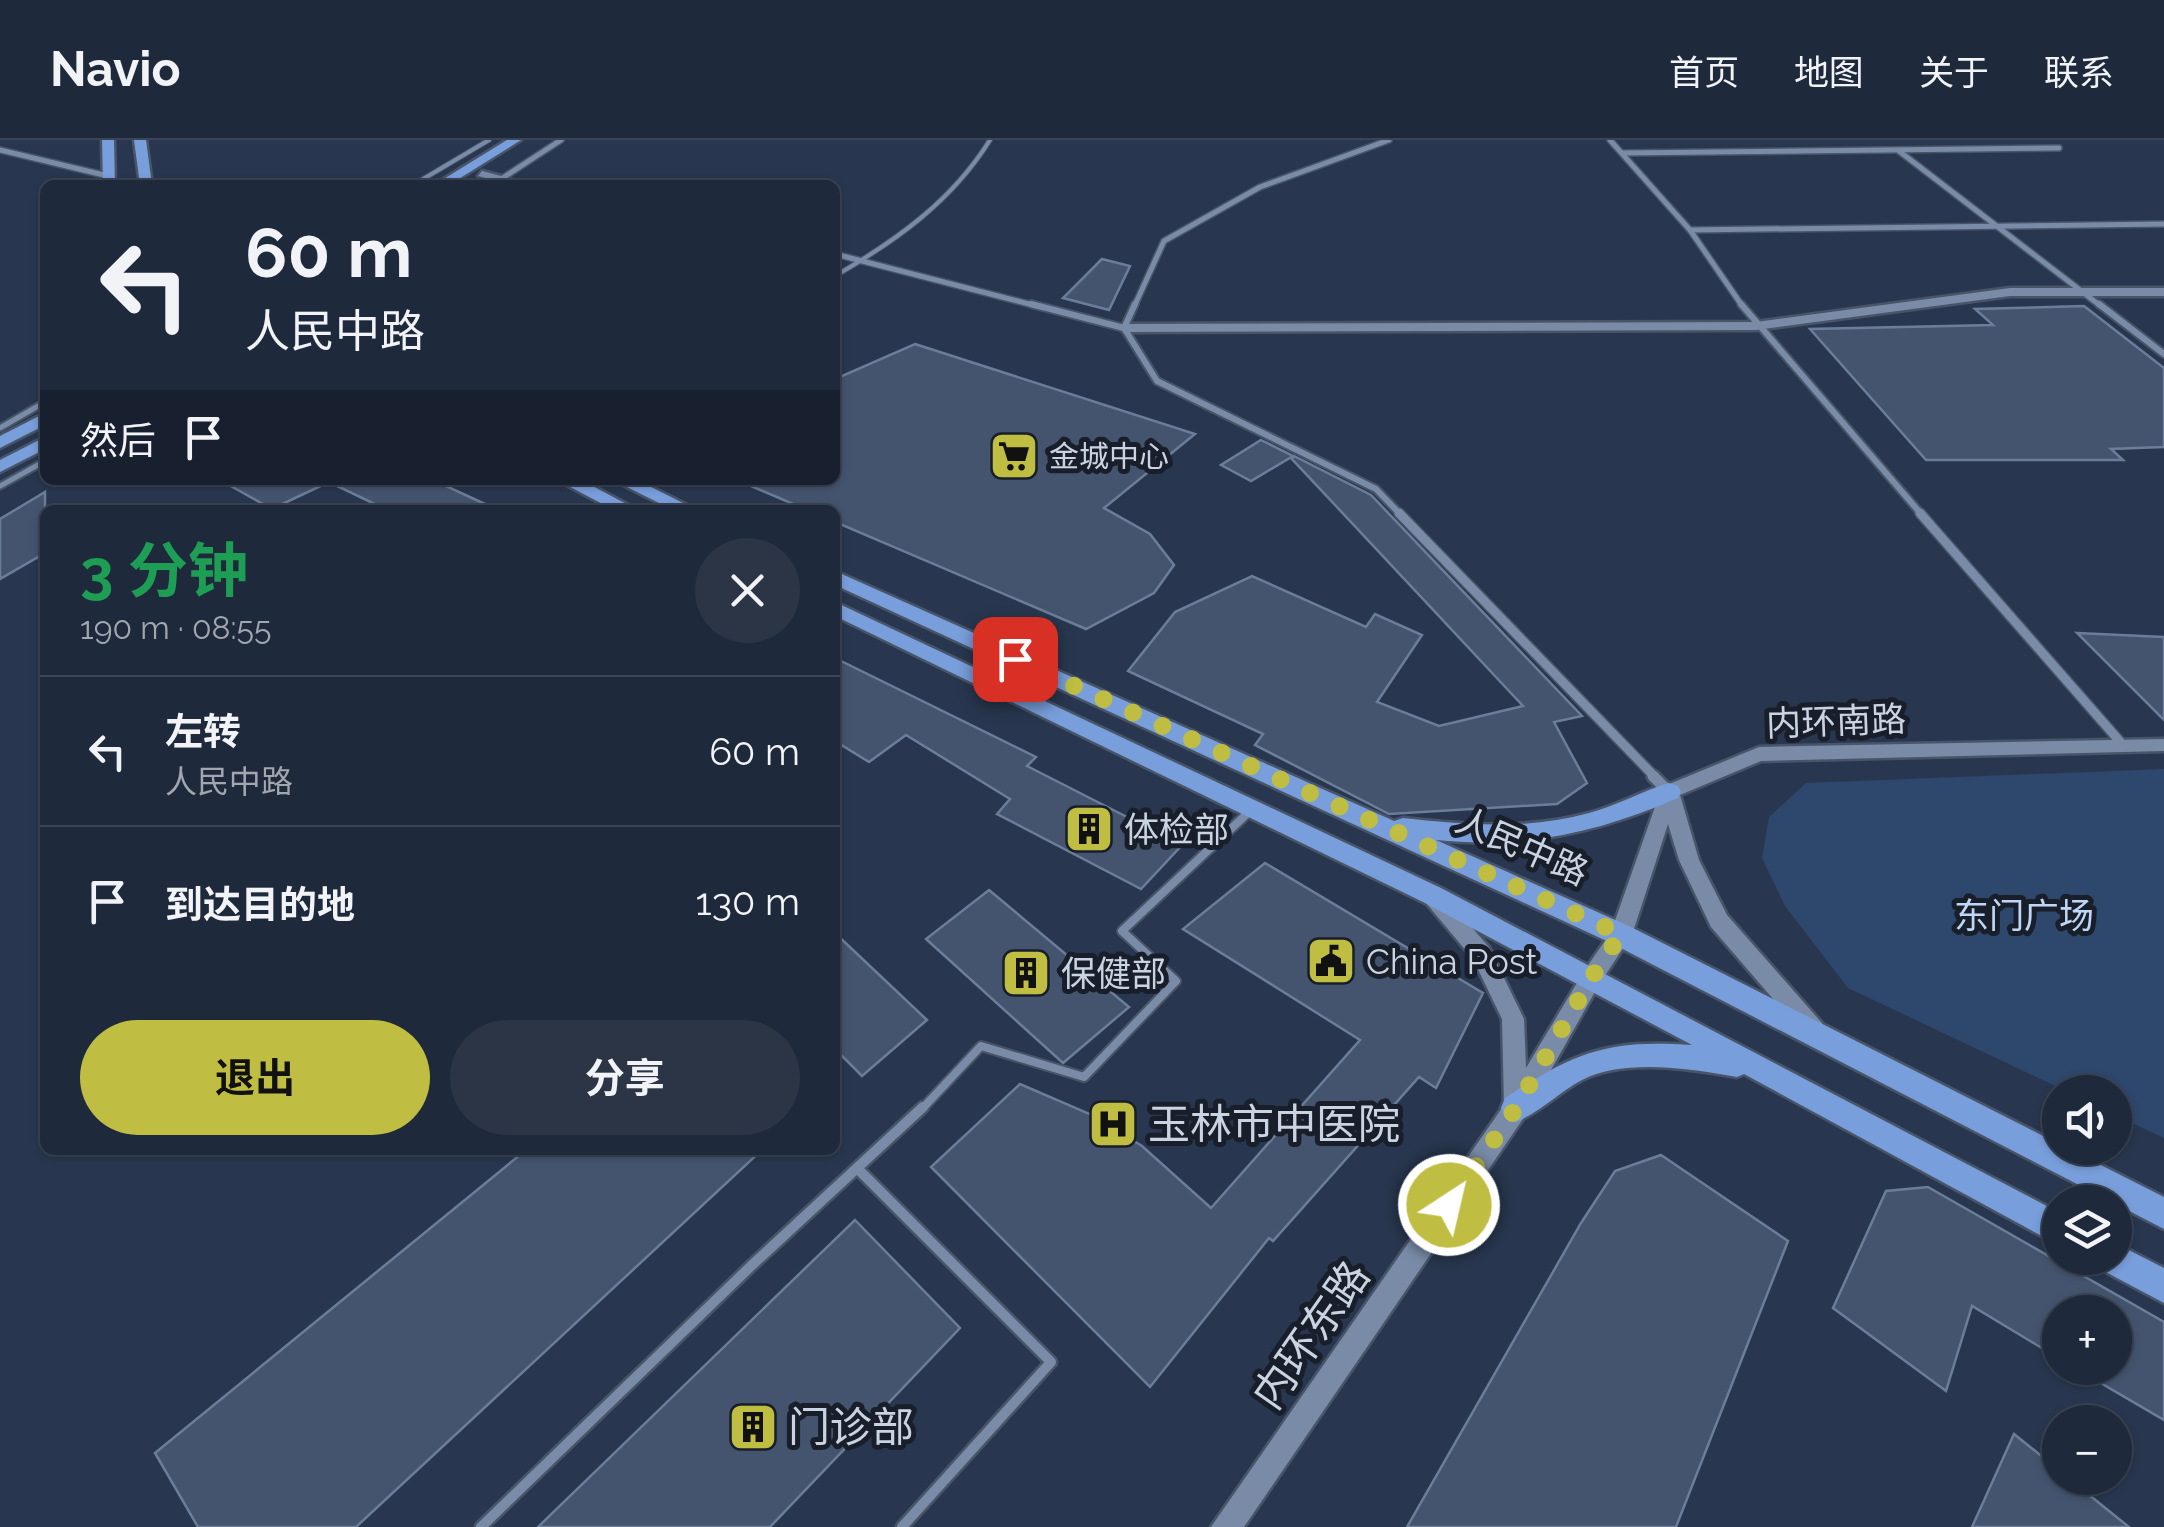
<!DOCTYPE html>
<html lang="zh">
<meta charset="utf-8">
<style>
body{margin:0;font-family:Raleway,"Noto Sans SC",sans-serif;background:#2b3546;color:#f1f3f6;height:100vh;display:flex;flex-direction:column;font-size:38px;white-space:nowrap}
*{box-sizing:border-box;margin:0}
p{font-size:32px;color:#a1a6af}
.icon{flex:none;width:55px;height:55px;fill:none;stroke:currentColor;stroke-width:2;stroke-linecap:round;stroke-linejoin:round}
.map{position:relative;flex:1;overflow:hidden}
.details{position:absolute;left:40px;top:365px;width:800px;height:650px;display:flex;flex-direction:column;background:#1e293b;border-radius:15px;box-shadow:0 2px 8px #0004,0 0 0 2px #3c4555}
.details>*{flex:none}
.hud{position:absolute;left:40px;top:40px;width:800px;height:305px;border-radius:15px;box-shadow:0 2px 8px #0004,0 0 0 2px #3c4555;background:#1e293b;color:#f1f3f6;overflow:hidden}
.tools{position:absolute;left:2042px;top:935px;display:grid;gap:20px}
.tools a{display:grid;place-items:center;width:90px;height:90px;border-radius:50%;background:#1e293b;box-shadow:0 2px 8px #0004,0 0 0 2px #3c4555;font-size:50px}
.pin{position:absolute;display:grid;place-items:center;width:85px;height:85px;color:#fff;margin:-42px;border-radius:20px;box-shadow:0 5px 15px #0006}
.me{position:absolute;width:110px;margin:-55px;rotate:35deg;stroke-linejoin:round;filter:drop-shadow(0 0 8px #0008)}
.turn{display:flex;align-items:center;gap:35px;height:210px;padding:0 40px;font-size:45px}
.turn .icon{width:130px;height:130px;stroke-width:2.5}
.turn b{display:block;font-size:70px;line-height:85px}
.then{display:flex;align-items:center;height:95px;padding:0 40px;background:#0003;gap:20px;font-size:38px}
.round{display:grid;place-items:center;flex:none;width:105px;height:105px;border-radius:52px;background:#2b3546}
.overview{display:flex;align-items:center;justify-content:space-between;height:170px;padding:0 40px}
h1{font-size:60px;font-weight:700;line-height:75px;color:#1e9e55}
.button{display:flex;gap:20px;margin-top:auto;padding:20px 40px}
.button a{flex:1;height:115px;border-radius:60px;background:#bfbe42;color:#111;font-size:40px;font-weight:700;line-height:115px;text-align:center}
.button a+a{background:#2b3546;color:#f1f3f6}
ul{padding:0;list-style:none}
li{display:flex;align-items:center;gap:30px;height:150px;padding:0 40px;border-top:2px solid #3c4555}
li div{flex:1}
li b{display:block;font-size:38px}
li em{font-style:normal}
header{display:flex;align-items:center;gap:60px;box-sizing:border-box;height:140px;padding:0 50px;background:#1e293b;border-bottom:2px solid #3c4555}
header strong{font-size:48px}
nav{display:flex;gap:55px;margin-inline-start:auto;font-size:35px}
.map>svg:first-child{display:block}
</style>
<header>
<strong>Navio</strong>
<nav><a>首页</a><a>地图</a><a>关于</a><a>联系</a></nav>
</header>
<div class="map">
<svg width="2164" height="1387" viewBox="0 0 2164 1387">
<rect width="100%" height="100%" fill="#28374f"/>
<path fill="#2e476d" d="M2164 629V998L2115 975V952H2068L1848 848 1785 766 1762 718 1769 677 1806 643Z"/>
<g fill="#44546e" stroke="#6b7d98" stroke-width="2.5">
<path d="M1102 119 1130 126 1109 170 1063 158Z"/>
<path d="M2084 166 2164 228V307L2111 309 2123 320H1926L1810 189 1993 185 1975 169Z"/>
<path d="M915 204 1195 294 1104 368 1150 394 1174 425 1154 453 1086 489 835 382V370H807L737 340H835V239Z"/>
<path d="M1261 300 1293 316 1251 341 1221 325Z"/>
<path d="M1294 316 1371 355 1582 576 1554 582 1587 643 1557 664 1389 674 1255 605 1263 594 1128 531 1175 472 1252 436 1366 487 1375 474 1422 495 1377 562 1439 586 1523 566 1292 319Z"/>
<path d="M220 340H433L498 370H387L329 342 272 369Z"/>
<path d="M45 352V413L0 439V379Z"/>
<path d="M2077 493 2164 497V580Z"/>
<path d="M835 518 1036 617 1027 626 1182 705 1141 749 997 674 1010 659 906 595 869 622 835 601Z"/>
<path d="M1265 723 1483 853 1436 948 1419 937 1273 1101 1269 1098 1150 1247 931 1027 1020 944 1092 975 1142 1006 1211 1068 1360 900 1183 789Z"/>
<path d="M989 750 1129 867 1063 923 926 799Z"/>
<path d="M835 793 927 880 862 936 835 909Z"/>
<path d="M526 1010H762L356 1387H198L155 1313Z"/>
<path d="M1661 1015 1788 1101 1676 1387H1407L1581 1083 1615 1031Z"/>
<path d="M1928 1047 2164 1182V1280L2075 1228H2115V1172H2060V1219L1972 1166 1946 1251 1833 1168 1886 1051Z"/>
<path d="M855 1080 960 1188 770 1387H538Z"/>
<path d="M2014 1294 2060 1331V1338H2068L2129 1387H1972Z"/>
</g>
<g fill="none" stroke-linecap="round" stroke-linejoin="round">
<g stroke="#485468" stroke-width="6">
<g id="lane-far3">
<path d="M413 45 489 0"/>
<path d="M835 136C897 100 952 61 990 0"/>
</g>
</g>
<g stroke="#485468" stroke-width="9">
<g id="lane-far2">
<path d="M0 288 45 262"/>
<path d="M0 346 45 321"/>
</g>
</g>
<g stroke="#485468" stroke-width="12">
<path id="lane-far1" d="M921 970 981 906 1084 937 1176 841 1122 791 1251 670"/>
</g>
<g stroke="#485468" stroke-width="15">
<g id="lane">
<path d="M859 1030 1051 1222 902 1387"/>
<path d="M481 1387 751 1126 923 967"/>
</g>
</g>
<g stroke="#485468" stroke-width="8">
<g id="street-far3">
<path d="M1610 0 1690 90 1743 167"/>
<path d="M0 10 108 36"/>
<path d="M1899 11 2102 167"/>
<path d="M1622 13 2059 8"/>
<path d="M501 39 561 0"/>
<path d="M501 39 529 45"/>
<path d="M1690 90 2164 84"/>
<path d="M835 114 1041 167"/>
<path d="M1134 167 1164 101 1260 47 1389 0"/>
</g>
</g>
<g stroke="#485468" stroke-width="10">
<g id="street-far2">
<path d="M1031 164 1124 188 1157 241 1376 349 1401 375"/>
<path d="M1741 164 1922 375"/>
<path d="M2099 164 2164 214"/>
<path d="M1124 188 1135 164"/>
</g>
</g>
<g stroke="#485468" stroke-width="12">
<g id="street-far1">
<path d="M1399 373 1656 638"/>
<path d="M1920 373 2123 605"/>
</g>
</g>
<g stroke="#485468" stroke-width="16">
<path id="street" d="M1653 636 1669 652"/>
</g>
<g stroke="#485468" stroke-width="5">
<g id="secondary">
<path d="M482 31 505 37 506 39 501 42 478 36Z"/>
<path d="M2010 148H2164V156H2010L1756 190 1124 192 1118 188 1124 184 1756 182Z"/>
<path d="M2164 599V611L1761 621 1680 655 1699 720 1727 775 1822 883 1825 890 1822 897 1814 900 1806 897 1711 787 1679 720 1668 684 1632 795 1600 843 1525 976 1244 1387H1211L1504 965 1502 879 1473 819 1426 763 1423 757 1426 751H1440L1489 807 1524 879 1526 928 1584 831 1611 792 1662 647 1759 607Z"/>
</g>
</g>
<g stroke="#485468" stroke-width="5">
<g id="primary">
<path d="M102 0H114L115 45H103Z"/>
<path d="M134 0H146L152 45H140Z"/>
<path d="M507 0H521L449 45H434Z"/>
<path d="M45 273V285L0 308V296Z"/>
<path d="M45 297V309L0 332V320Z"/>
<path d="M557 340H581L638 370H614Z"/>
<path d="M613 340H637L697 370H673Z"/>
<path d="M835 431 1394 681 1403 678C1466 685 1527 690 1589 673 1616 666 1642 651 1669 643L1678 646 1681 652 1678 658C1597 693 1524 709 1436 700L1631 787 2164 1057V1089L1611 803 835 445Z"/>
<path d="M835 462 1441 748 2060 1073V1106L1744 934 1737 937C1691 929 1626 918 1582 940 1559 952 1541 972 1516 982L1505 978 1501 968 1505 958C1575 912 1607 899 1692 905L1423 762 835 476Z"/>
<path d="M2115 1103 2164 1128V1163L2100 1129 2096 1118H2115Z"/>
</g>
</g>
<use href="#lane-far3" stroke="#798ba7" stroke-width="4"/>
<use href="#lane-far2" stroke="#798ba7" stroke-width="5"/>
<use href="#lane-far1" stroke="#798ba7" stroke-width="8"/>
<use href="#lane" stroke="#798ba7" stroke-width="10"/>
<use href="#street-far3" stroke="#798ba7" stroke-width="5"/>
<use href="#street-far2" stroke="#798ba7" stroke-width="6"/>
<use href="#street-far1" stroke="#798ba7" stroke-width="9"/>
<use href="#street" stroke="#798ba7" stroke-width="11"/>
<use href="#secondary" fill="#798ba7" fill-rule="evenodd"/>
<use href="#primary" fill="#789edb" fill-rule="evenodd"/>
</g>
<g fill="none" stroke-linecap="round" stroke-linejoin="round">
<path stroke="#bfbe42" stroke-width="18" stroke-dasharray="0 32.4" d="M1015 519 1621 794 1592 837 1516 968 1449 1065"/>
</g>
<defs>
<g id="supermarket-square" transform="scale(2.5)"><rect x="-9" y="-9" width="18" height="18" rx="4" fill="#bfbe42" stroke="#181f2a"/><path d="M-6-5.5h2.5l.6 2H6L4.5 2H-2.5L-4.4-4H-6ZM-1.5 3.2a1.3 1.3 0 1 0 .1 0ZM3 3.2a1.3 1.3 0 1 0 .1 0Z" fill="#111"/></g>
<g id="building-square" transform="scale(2.5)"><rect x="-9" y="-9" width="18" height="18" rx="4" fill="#bfbe42" stroke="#181f2a"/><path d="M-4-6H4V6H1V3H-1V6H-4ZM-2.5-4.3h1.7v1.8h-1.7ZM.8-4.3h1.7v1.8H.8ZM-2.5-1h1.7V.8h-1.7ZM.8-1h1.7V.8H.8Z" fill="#111"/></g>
<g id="civic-square" transform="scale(2.5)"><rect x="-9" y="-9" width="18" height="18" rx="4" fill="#bfbe42" stroke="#181f2a"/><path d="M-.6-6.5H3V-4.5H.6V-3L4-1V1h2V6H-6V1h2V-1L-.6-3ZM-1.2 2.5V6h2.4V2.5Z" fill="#111"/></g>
<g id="hospital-square" transform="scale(2.5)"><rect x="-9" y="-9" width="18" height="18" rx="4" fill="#bfbe42" stroke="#181f2a"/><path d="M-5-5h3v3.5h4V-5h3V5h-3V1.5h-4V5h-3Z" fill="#111"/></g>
</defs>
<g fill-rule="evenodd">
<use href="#supermarket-square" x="1014" y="316"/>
<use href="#building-square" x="1089" y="689"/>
<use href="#civic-square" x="1331" y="821"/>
<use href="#building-square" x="1026" y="833"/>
<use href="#hospital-square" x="1113" y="984"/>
<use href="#building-square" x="753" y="1287"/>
</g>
<g text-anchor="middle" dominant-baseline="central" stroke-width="10" stroke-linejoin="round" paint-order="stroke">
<g font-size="30" fill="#c9d3e2" stroke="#181f2a" text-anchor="start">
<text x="1049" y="316">金城中心</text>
</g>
<g font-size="35" fill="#c9d3e2" stroke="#181f2a">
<text transform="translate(1836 581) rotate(-2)">内环南路</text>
<text transform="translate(1522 706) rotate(24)">人民中路</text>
</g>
<g font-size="35" fill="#c9d3e2" stroke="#181f2a" text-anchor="start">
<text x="1124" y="689">体检部</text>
<text x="1366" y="821">China Post</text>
<text x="1061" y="833">保健部</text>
</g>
<g font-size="35" fill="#c0d6f7" stroke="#181f2a">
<text x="2024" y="775">东门广场</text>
</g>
<g font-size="42" fill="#c9d3e2" stroke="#181f2a" text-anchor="start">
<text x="1148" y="984">玉林市中医院</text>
<text x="788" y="1287">门诊部</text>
</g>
<g font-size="42" fill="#c9d3e2" stroke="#181f2a">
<text transform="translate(1311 1195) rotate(-55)">内环东路</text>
</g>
</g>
</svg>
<div class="tools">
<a><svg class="icon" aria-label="sound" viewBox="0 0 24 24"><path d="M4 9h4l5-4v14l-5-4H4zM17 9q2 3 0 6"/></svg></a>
<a><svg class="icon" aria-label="layers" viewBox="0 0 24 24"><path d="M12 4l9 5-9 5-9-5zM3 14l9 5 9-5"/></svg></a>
<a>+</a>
<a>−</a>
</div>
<div class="pin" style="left:1015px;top:519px;background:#d93025"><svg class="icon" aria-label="arrive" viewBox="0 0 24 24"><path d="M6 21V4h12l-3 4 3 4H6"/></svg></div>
<svg class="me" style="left:1449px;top:1065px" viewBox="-20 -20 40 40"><circle r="17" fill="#bfbe42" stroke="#fff" stroke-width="3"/><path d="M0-11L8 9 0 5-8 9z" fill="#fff"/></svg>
<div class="hud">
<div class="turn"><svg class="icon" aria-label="left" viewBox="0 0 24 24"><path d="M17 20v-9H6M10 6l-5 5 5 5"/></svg><div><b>60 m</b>人民中路</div></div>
<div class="then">然后<svg class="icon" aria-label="arrive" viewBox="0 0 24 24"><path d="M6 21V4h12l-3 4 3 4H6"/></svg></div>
</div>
<section class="details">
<div class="overview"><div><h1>3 分钟</h1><p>190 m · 08:55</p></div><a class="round"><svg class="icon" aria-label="close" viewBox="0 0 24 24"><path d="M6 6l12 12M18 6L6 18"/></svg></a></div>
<ul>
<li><svg class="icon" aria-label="left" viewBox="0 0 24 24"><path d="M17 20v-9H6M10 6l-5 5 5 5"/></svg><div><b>左转</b><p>人民中路</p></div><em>60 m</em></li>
<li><svg class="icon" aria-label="arrive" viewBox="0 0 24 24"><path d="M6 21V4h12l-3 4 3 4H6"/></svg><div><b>到达目的地</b></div><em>130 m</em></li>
</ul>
<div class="button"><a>退出</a><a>分享</a></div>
</section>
</div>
